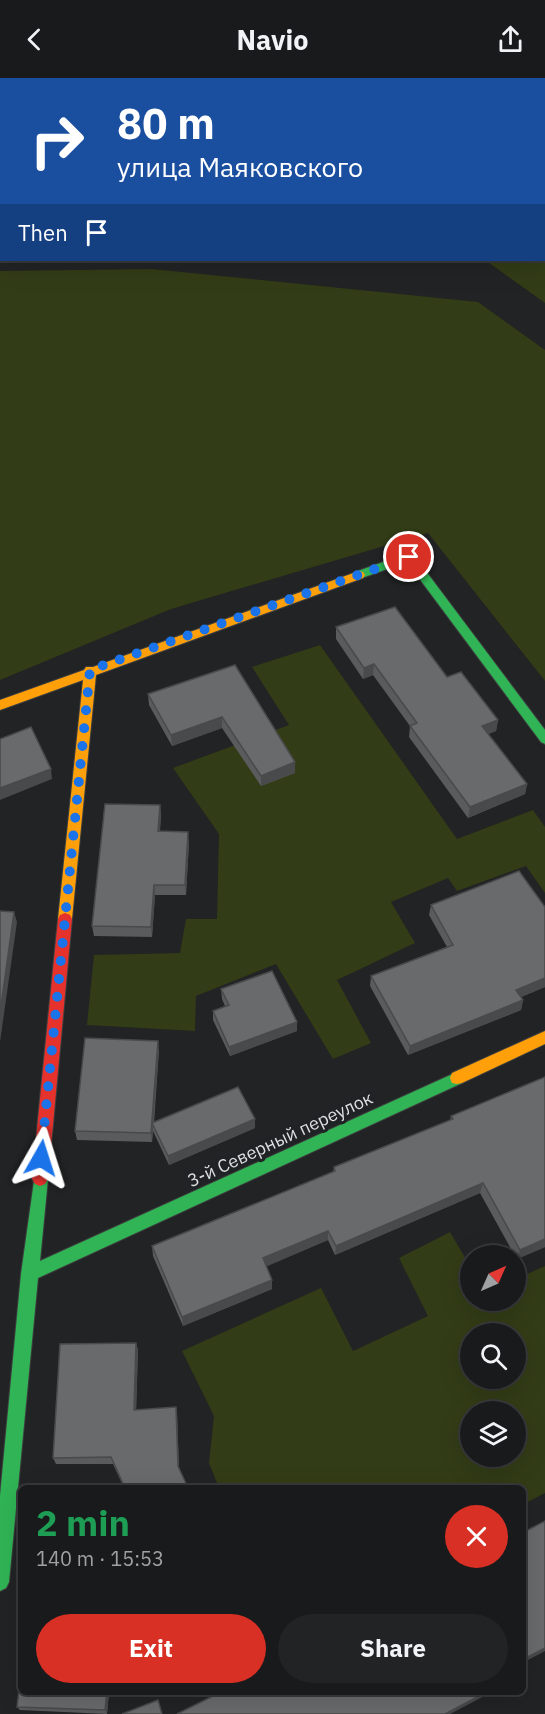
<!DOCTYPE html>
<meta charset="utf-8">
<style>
body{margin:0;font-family:"IBM Plex Sans",sans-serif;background:#222324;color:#f1f3f6;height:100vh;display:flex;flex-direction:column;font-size:22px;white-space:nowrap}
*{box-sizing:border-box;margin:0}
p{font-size:20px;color:#9fa1a3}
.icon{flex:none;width:33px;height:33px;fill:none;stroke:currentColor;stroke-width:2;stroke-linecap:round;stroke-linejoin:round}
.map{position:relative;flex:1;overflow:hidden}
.sheet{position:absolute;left:18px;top:1407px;width:508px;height:210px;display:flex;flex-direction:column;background:#191a1b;border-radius:9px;box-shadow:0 6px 24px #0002,0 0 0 2px #37383a}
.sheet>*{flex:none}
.top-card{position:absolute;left:0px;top:0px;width:546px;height:183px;box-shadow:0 6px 24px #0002,0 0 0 2px #37383a;background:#1a4fa0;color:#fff;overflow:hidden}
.needle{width:39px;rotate:45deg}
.tools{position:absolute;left:460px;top:1167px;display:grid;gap:12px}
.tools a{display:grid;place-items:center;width:66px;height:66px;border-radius:50%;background:#191a1b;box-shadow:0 6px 24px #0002,0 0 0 2px #37383a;font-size:30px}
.pin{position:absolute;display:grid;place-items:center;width:51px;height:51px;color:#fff;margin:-26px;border:3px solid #fff;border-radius:50%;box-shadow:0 2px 6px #0007}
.me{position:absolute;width:66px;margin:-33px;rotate:6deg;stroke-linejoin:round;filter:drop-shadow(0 0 4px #0008)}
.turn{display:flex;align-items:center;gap:21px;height:126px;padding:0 18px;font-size:27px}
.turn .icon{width:78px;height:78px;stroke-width:2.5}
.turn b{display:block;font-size:42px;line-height:51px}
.then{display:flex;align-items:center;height:57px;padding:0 18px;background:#0003;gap:12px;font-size:22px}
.round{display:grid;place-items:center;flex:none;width:63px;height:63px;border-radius:32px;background:#222324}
.summary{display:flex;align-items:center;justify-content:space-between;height:102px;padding:0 18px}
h1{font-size:36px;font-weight:700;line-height:45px;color:#1e9e55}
.action{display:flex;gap:12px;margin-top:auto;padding:12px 18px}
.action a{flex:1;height:69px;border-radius:36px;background:#d93025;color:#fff;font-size:24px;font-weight:700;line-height:69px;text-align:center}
.action a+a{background:#222324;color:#f1f3f6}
header{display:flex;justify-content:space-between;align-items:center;height:78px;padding:0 18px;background:#191a1b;font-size:27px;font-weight:700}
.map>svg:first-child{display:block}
</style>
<header><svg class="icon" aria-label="back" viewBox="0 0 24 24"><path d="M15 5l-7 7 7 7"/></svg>Navio<svg class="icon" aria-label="share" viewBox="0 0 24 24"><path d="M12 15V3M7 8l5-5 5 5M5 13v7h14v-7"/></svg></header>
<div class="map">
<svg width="545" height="1636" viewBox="0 0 545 1636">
<rect width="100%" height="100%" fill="#212324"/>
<g fill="#323c16" fill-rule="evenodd">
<path d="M229 0H545V225L485 182H544V2Z"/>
<path d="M152 191 478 224 545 272V603L428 455 171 531 0 602V193Z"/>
<path d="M320 567 457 761 533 732 545 749V815L526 788 457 813 448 800 391 824 415 865 337 902 371 965 333 981 276 886 196 918 195 953 87 947 94 877 180 875 186 841H217L219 756 173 690 289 647 252 589Z"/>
<path d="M450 1154 471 1190V1222H516V1201L545 1188V1415L524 1426V1410H219L209 1385 214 1338 182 1273 321 1210 353 1273 428 1238 399 1180ZM471 1256H516V1300H471ZM471 1334H516V1378H471Z"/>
</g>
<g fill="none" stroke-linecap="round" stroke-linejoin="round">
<g stroke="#3d3e3f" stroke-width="2">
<g id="fast">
<path d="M409 475 413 476 545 652V666L541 664 407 484 359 501 353 497 355 494Z"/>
<path d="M457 994 462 995 464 1000 462 1005 38 1200 9 1504 6 1510 0 1513V1418L21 1196 35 1096 40 1094 45 1096 48 1101 40 1183Z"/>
</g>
</g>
<g stroke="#3d3e3f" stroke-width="2">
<g id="slow">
<path d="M359 493 363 494 365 497 363 500 96 597 72 841 70 845H60L58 841 83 602 0 632V622L84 592 86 589H93Z"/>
<path d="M545 953V966L462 1005 457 1006 452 1005 450 1000 452 995Z"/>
</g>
</g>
<g stroke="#3d3e3f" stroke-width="2">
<path id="jam" d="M65 835 70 837 72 841 48 1101 45 1106 40 1108 35 1106 32 1101 58 841 60 837Z"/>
</g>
<use href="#fast" fill="#30b455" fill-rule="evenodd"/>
<use href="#slow" fill="#ff9f0a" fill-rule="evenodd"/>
<use href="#jam" fill="#e5322d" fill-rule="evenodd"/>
</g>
<g fill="#595b5c">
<path d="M336 549 447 599 498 642 496 653 488 656 527 706 525 716 468 740 409 659 410 648 373 597 363 601 336 561Z"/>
<path d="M235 587 295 695 261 708 222 650 172 668 149 627 148 616Z"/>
<path d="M160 727 161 737 160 753 189 764 186 817H155L152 859 94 858 92 848Z"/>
<path d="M431 827 545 909 521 919 523 922 521 932 408 977 370 908 371 898 447 869 429 837Z"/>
<path d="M221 911 297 953 230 978 213 942V933L225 928 222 921Z"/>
<path d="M159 972 154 1045 255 1050 169 1087 153 1053 152 1064 77 1062 75 1053Z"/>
<path d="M545 999V1169L517 1181 516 1178H515L480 1115 335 1177 328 1162 266 1188 272 1211 183 1248 153 1178 152 1168 333 1094 334 1089 450 1043 451 1038Z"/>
<path d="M136 1265 138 1272 136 1332 176 1329 177 1335 179 1390 188 1410H124L113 1386H56L53 1380Z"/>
<path d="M21 1614H109L107 1636 20 1632 17 1629Z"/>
</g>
<g fill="#494a4b">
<path d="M374 586 373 597 363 601 364 590Z"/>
<path d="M222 639V650L172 668 171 657Z"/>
<path d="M498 642 496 653 480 659 482 648Z"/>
<path d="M295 684V695L261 708V698Z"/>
<path d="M51 691 52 701 0 722V710Z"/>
<path d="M527 706 525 716 468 740 470 729Z"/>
<path d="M160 727 161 737 159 764 158 753Z"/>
<path d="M188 754 189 764 186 817 185 807Z"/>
<path d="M154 807 155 817 152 859 151 849Z"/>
<path d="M14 834 17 844 0 964V935Z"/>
<path d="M545 900V909L514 922 516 912Z"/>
<path d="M523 922 521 932 408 977 410 968Z"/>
<path d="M297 944V953L230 978 229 969Z"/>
<path d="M158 963 159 972 153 1048 152 1045 153 1053 152 1064 151 1055Z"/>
<path d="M255 1041V1050L169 1087 168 1078Z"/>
<path d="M483 1105 480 1115 335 1177 336 1168Z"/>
<path d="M328 1153V1162L263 1190V1180Z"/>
<path d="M545 1161V1169L517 1181 520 1172Z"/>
<path d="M272 1202V1211L183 1248 182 1239Z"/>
<path d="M136 1265 138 1272 136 1338 134 1332Z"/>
<path d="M176 1329 177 1335 179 1394 178 1388Z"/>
<path d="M545 1570V1573L524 1584V1581Z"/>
<path d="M107 1614H109L107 1636 105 1632Z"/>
<path d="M487 1614H492L450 1636H445Z"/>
</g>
<g fill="#686a6b" stroke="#494a4b" stroke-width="1.5">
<path d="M395 529 447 599 461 594 498 642 482 648 527 706 470 729 410 648 417 645 374 586 364 590 336 549Z"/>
<path d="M235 587 295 684 261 698 222 639 171 657 148 616Z"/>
<path d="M31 649 51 691 0 710V661Z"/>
<path d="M105 726 160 727 158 753 188 754 185 807H154L151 849 92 848Z"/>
<path d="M519 793 545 829V900L516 912 523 922 410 968 371 898 453 867 431 827Z"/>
<path d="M0 833 14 834 0 935Z"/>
<path d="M272 893 297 944 229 969 213 933 229 927 221 911Z"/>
<path d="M85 960 158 963 151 1055 75 1053Z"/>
<path d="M545 999V1161L520 1172 483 1105 336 1168 328 1153 263 1180 272 1202 182 1239 152 1168 335 1093 334 1089 453 1041 451 1038Z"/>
<path d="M238 1009 255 1041 168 1078 152 1045Z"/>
<path d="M136 1265 134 1332 176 1329 178 1388 188 1410H125L111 1379 53 1380 60 1266Z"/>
<path d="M545 1443V1570L524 1581V1454Z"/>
<path d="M21 1596V1614H107L105 1632 17 1629Z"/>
<path d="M221 1614H487L445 1636H177Z"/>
<path d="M158 1622 162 1636H122Z"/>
</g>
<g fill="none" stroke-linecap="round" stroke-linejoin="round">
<path stroke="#1a73e8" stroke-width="10" stroke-dasharray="0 18" d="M41 1080 90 592 409 479"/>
</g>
<g text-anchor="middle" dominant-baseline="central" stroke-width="6" stroke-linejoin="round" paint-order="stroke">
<g font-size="18" fill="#dddfe1" stroke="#202325">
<text transform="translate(280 1061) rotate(-25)">3-й Северный переулок</text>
</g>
</g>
</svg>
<div class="tools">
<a><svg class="needle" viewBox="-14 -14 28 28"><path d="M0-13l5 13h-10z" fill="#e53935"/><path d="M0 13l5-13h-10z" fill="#9fa1a3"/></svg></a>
<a><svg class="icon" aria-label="search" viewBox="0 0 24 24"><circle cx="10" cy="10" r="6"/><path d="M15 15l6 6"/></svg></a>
<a><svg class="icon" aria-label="layers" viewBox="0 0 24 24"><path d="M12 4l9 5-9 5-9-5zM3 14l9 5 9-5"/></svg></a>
</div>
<div class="pin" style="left:409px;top:479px;background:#d93025"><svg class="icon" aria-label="arrive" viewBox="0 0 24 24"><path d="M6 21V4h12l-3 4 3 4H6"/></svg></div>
<svg class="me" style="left:41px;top:1080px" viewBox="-20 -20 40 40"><path d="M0-17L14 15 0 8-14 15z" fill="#1a73e8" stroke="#fff" stroke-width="4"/></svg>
<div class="top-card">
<div class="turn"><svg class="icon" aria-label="right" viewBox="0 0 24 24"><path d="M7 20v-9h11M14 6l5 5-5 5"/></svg><div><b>80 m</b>улица Маяковского</div></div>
<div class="then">Then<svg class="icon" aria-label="arrive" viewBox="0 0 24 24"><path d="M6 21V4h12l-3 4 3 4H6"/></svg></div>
</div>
<section class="sheet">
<div class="summary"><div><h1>2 min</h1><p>140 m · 15:53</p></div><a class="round" style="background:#d93025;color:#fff"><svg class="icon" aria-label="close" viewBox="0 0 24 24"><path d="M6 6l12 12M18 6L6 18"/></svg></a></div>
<div class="action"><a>Exit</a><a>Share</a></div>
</section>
</div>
